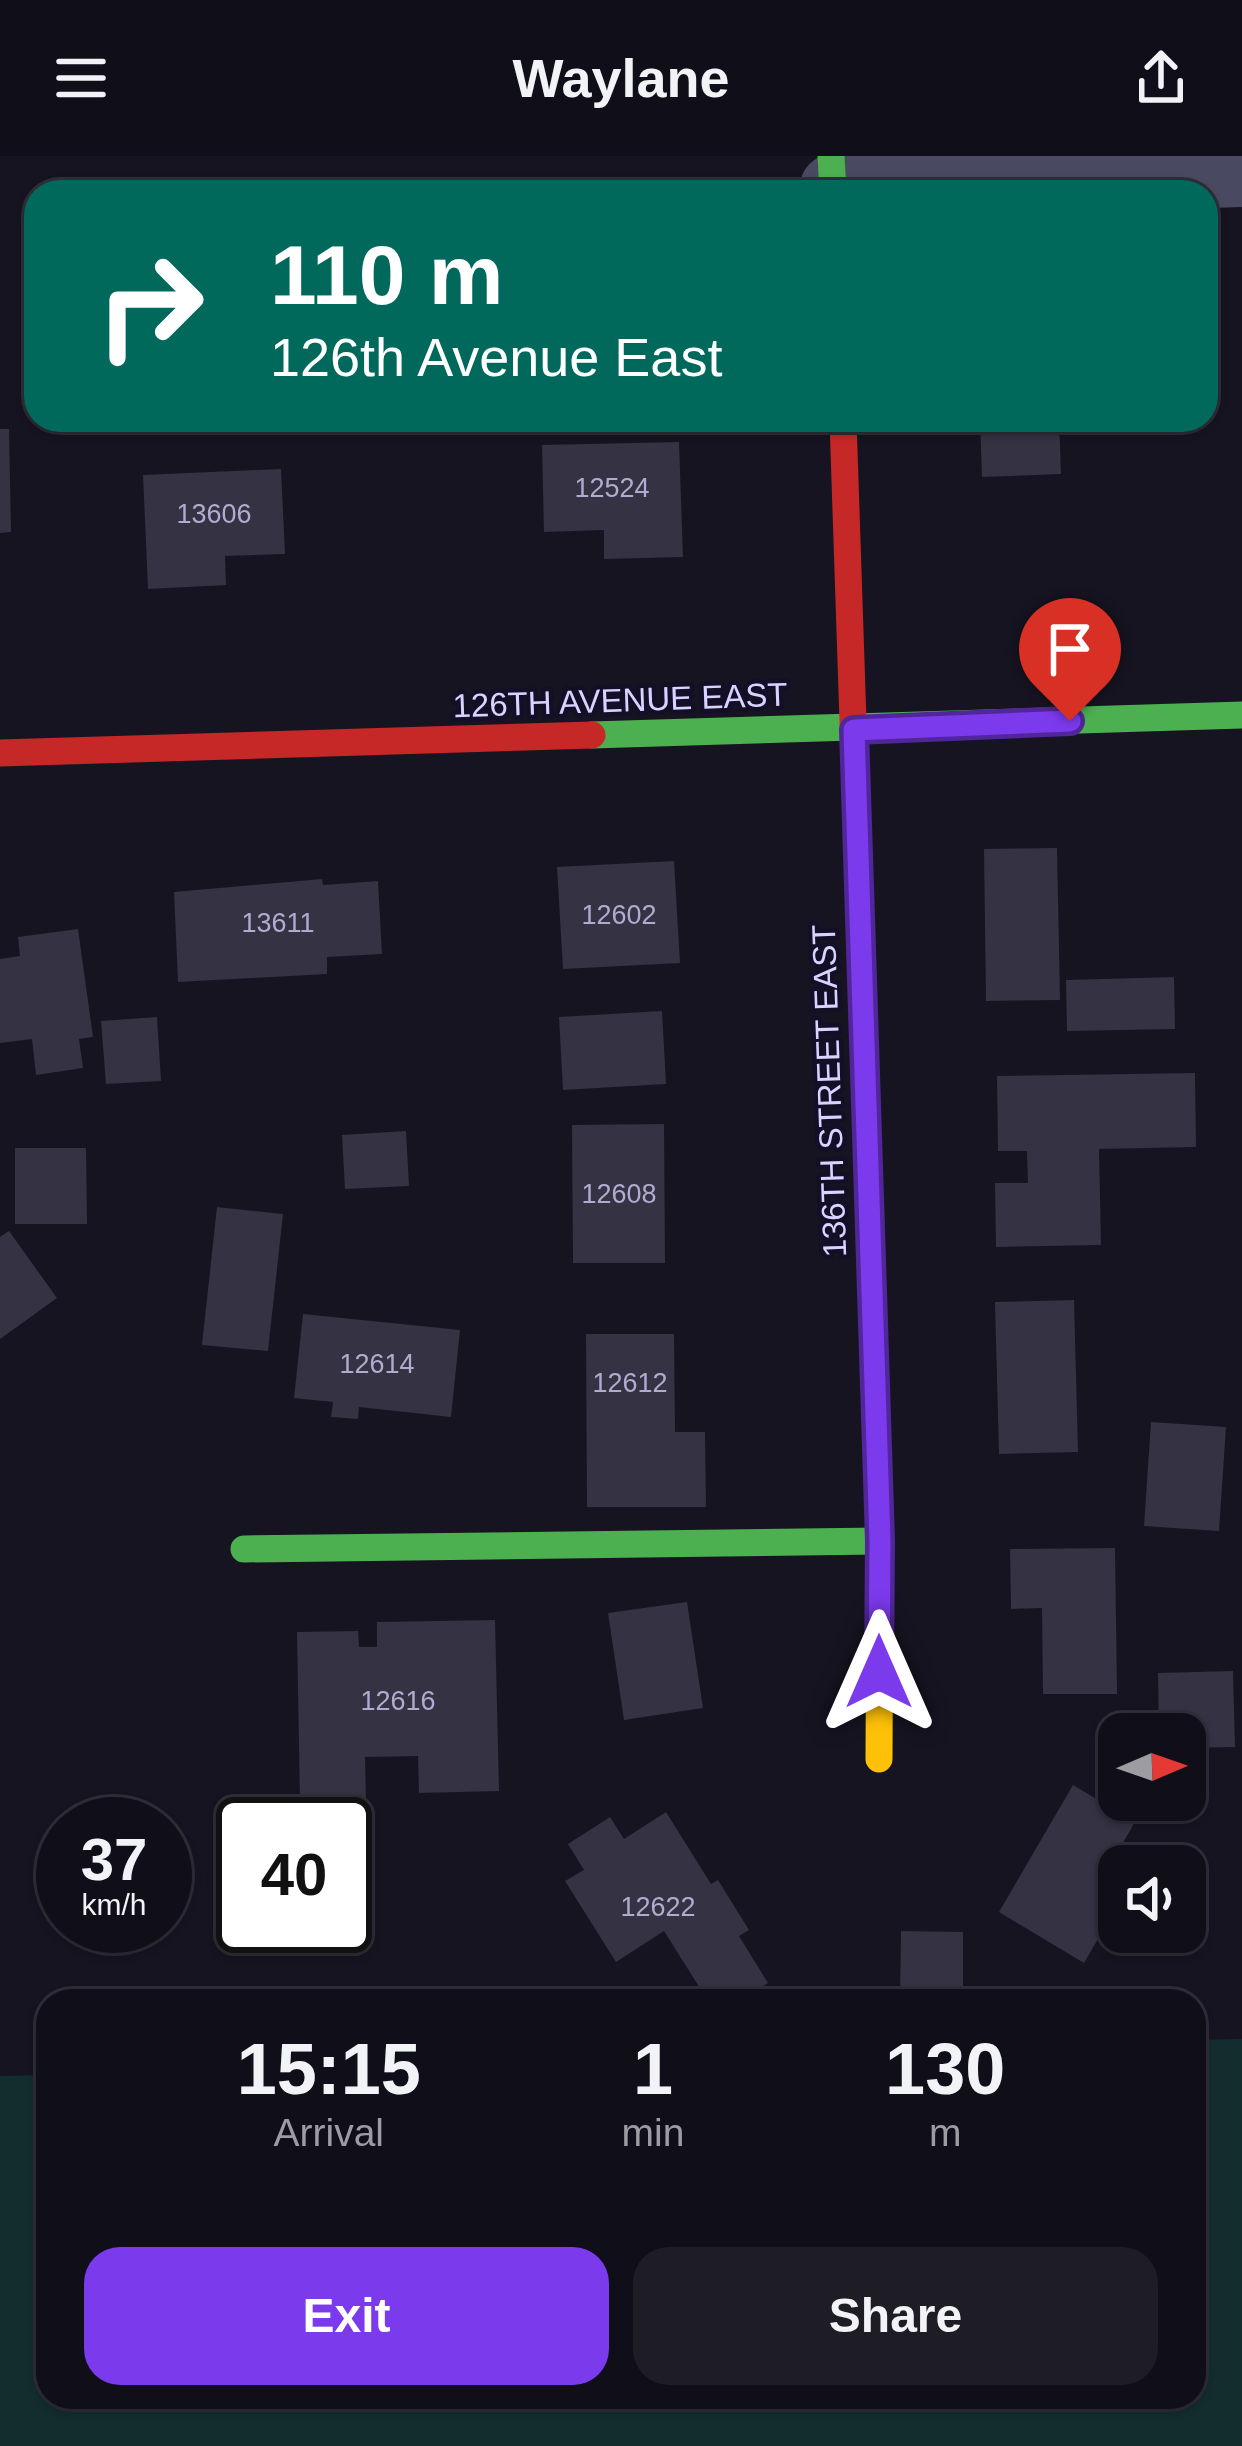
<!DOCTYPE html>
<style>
body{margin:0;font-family:Helvetica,sans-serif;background:#1e1d26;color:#f1f3f6;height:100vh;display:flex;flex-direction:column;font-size:45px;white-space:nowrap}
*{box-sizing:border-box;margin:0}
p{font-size:39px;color:#9c9ca2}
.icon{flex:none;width:66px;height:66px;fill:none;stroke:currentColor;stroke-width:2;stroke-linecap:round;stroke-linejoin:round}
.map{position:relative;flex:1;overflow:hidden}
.side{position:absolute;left:36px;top:1833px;width:1170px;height:420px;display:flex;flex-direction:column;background:#100f19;border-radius:36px;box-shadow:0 3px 9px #0004,0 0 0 3px #302f38}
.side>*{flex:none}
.banner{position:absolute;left:24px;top:24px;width:1194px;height:252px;border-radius:36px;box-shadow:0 3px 9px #0004,0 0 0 3px #302f38;background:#00695c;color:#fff;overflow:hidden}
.needle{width:78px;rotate:88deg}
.tools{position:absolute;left:1098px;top:1557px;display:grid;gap:24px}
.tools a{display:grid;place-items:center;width:108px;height:108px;border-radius:24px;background:#100f19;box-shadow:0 3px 9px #0004,0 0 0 3px #302f38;font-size:60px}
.speed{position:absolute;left:36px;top:1641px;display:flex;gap:24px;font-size:60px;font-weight:700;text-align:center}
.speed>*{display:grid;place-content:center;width:156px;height:156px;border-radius:50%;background:#100f19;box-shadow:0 3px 9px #0004,0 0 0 3px #302f38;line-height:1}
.speed small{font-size:30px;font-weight:400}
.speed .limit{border:6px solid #111;border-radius:18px;background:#fff;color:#111}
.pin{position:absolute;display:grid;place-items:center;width:102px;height:102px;color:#fff;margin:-123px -51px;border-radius:50% 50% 50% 0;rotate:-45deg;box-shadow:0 0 12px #0007}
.pin .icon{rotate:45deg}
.me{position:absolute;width:132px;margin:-66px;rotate:0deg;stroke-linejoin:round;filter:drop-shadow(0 0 9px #0008)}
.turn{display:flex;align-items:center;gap:42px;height:252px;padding:0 48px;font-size:54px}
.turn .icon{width:156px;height:156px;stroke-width:2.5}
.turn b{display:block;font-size:84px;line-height:102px}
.eta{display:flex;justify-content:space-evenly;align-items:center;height:204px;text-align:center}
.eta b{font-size:72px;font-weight:700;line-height:84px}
.cta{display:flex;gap:24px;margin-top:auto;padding:24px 48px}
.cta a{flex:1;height:138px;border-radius:36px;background:#7c3aed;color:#fff;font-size:48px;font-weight:700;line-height:138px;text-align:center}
.cta a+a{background:#1e1d26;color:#f1f3f6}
header{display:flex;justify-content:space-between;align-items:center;height:156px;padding:0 48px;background:#100f19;font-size:54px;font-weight:700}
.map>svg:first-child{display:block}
</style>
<header><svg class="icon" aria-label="menu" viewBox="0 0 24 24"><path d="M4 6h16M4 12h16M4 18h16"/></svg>Waylane<svg class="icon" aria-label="share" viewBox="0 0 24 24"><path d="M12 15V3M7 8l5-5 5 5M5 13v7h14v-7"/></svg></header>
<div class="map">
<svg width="1242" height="2290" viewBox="0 0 1242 2290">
<rect width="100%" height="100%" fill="#161421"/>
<path fill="#132c2d" d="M1242 1883V2290H0V1920L48 1919V2241H1194V1884Z"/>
<g fill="#343243">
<path d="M980 264H1059L1061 318 982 321Z"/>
<path d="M0 273H9L11 376 0 377Z"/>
<path d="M679 286 683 401 604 403V374L544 376 542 289Z"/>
<path d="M281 313 285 398 225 400 226 429 148 433 143 319Z"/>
<path d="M1057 692 1060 844 986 845 984 693Z"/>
<path d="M674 705 680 807 563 813 557 711Z"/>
<path d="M322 723 323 729 378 725 382 798 327 801V818L178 826 174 736Z"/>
<path d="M78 773 93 881 79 883 83 912 36 919 32 883 0 887V803L20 800 18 781Z"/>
<path d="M1174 821 1175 873 1067 875 1066 824Z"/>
<path d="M662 855 666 928 563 934 559 861Z"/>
<path d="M157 861 161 925 106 928 101 865Z"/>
<path d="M1195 917 1196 991 1099 993 1101 1089 996 1091 995 1027H1028L1027 995H998L997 920Z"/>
<path d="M664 968 665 1107H573L572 969Z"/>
<path d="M406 975 409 1030 345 1033 342 979Z"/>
<path d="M15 992H86L87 1068H15Z"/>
<path d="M217 1051 283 1058 268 1195 202 1189Z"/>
<path d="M9 1075 57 1142 0 1183V1081Z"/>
<path d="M1074 1144 1078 1296 999 1298 995 1146Z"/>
<path d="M303 1158 460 1174 451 1261 359 1251 358 1263 331 1261 333 1246 294 1242Z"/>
<path d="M586 1178H674L675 1276H705L706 1351H587Z"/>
<path d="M1151 1266 1226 1271 1219 1375 1144 1370Z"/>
<path d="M1115 1392 1117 1538H1043L1042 1452 1011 1453 1010 1393Z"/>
<path d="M687 1446 703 1552 624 1564 608 1457Z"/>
<path d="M495 1464 499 1635 419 1637 418 1600 365 1601 366 1645 300 1647 297 1476 358 1475 359 1491H377V1466Z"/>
<path d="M1233 1515 1235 1591 1185 1592V1578H1159L1158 1517Z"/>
<path d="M1073 1629 1135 1666 1106 1716 1119 1724V1747L1084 1807 999 1756Z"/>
<path d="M666 1656 711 1728 718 1724 749 1774 739 1780 768 1827 740 1845H708L664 1775 616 1806 565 1725 584 1714 568 1688 610 1661 624 1683Z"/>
<path d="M901 1775 963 1776V1845L900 1844Z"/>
</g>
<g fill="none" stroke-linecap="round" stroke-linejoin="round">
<path stroke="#4a4962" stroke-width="66" d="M833 31 1242 18"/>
<g stroke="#4caf50" stroke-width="27">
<path d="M831 0 833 36"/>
<path d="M592 579 1242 559"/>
<path d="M244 1393 880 1385"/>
</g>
<path stroke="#ffc107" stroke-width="27" d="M870 1078 880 1385 879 1603"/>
<g stroke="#c62828" stroke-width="27">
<path d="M843 264 870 1078"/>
<path d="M0 597 592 579"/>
</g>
</g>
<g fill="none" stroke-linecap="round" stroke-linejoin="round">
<g stroke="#51269a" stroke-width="30">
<path id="route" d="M879 1516 880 1385 854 574 1070 565"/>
</g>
<use href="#route" stroke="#7c3aed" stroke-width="21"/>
</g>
<g text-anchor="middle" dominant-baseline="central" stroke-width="9" stroke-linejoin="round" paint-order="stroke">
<g font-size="27" fill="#b0acd0">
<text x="612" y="332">12524</text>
<text x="214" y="358">13606</text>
<text x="619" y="759">12602</text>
<text x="278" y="767">13611</text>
<text x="619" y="1038">12608</text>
<text x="377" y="1208">12614</text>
<text x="630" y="1227">12612</text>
<text x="398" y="1545">12616</text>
<text x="658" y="1751">12622</text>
</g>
<g font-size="33" fill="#d9d4ff" stroke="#130f26">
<text transform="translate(620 544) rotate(-2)">126TH AVENUE EAST</text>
<text transform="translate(829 935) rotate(-92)">136TH STREET EAST</text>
</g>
</g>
</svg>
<div class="tools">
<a><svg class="needle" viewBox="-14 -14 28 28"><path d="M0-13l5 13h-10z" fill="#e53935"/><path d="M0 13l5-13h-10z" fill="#9c9ca2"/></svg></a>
<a><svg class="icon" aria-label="sound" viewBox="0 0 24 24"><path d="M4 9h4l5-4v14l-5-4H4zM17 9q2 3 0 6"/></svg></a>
</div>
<div class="speed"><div>37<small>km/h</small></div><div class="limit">40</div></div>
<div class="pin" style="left:1070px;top:565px;background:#d93025"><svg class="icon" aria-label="arrive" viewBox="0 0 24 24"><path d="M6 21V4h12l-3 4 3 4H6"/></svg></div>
<svg class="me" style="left:879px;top:1516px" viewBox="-20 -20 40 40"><path d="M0-17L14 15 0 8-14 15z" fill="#7c3aed" stroke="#fff" stroke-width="4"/></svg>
<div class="banner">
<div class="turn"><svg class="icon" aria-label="right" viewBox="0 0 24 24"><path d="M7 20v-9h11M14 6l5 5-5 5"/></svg><div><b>110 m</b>126th Avenue East</div></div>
</div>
<section class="side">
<div class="eta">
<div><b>15:15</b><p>Arrival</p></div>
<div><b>1</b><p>min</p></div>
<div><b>130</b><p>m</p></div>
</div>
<div class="cta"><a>Exit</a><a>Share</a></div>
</section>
</div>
